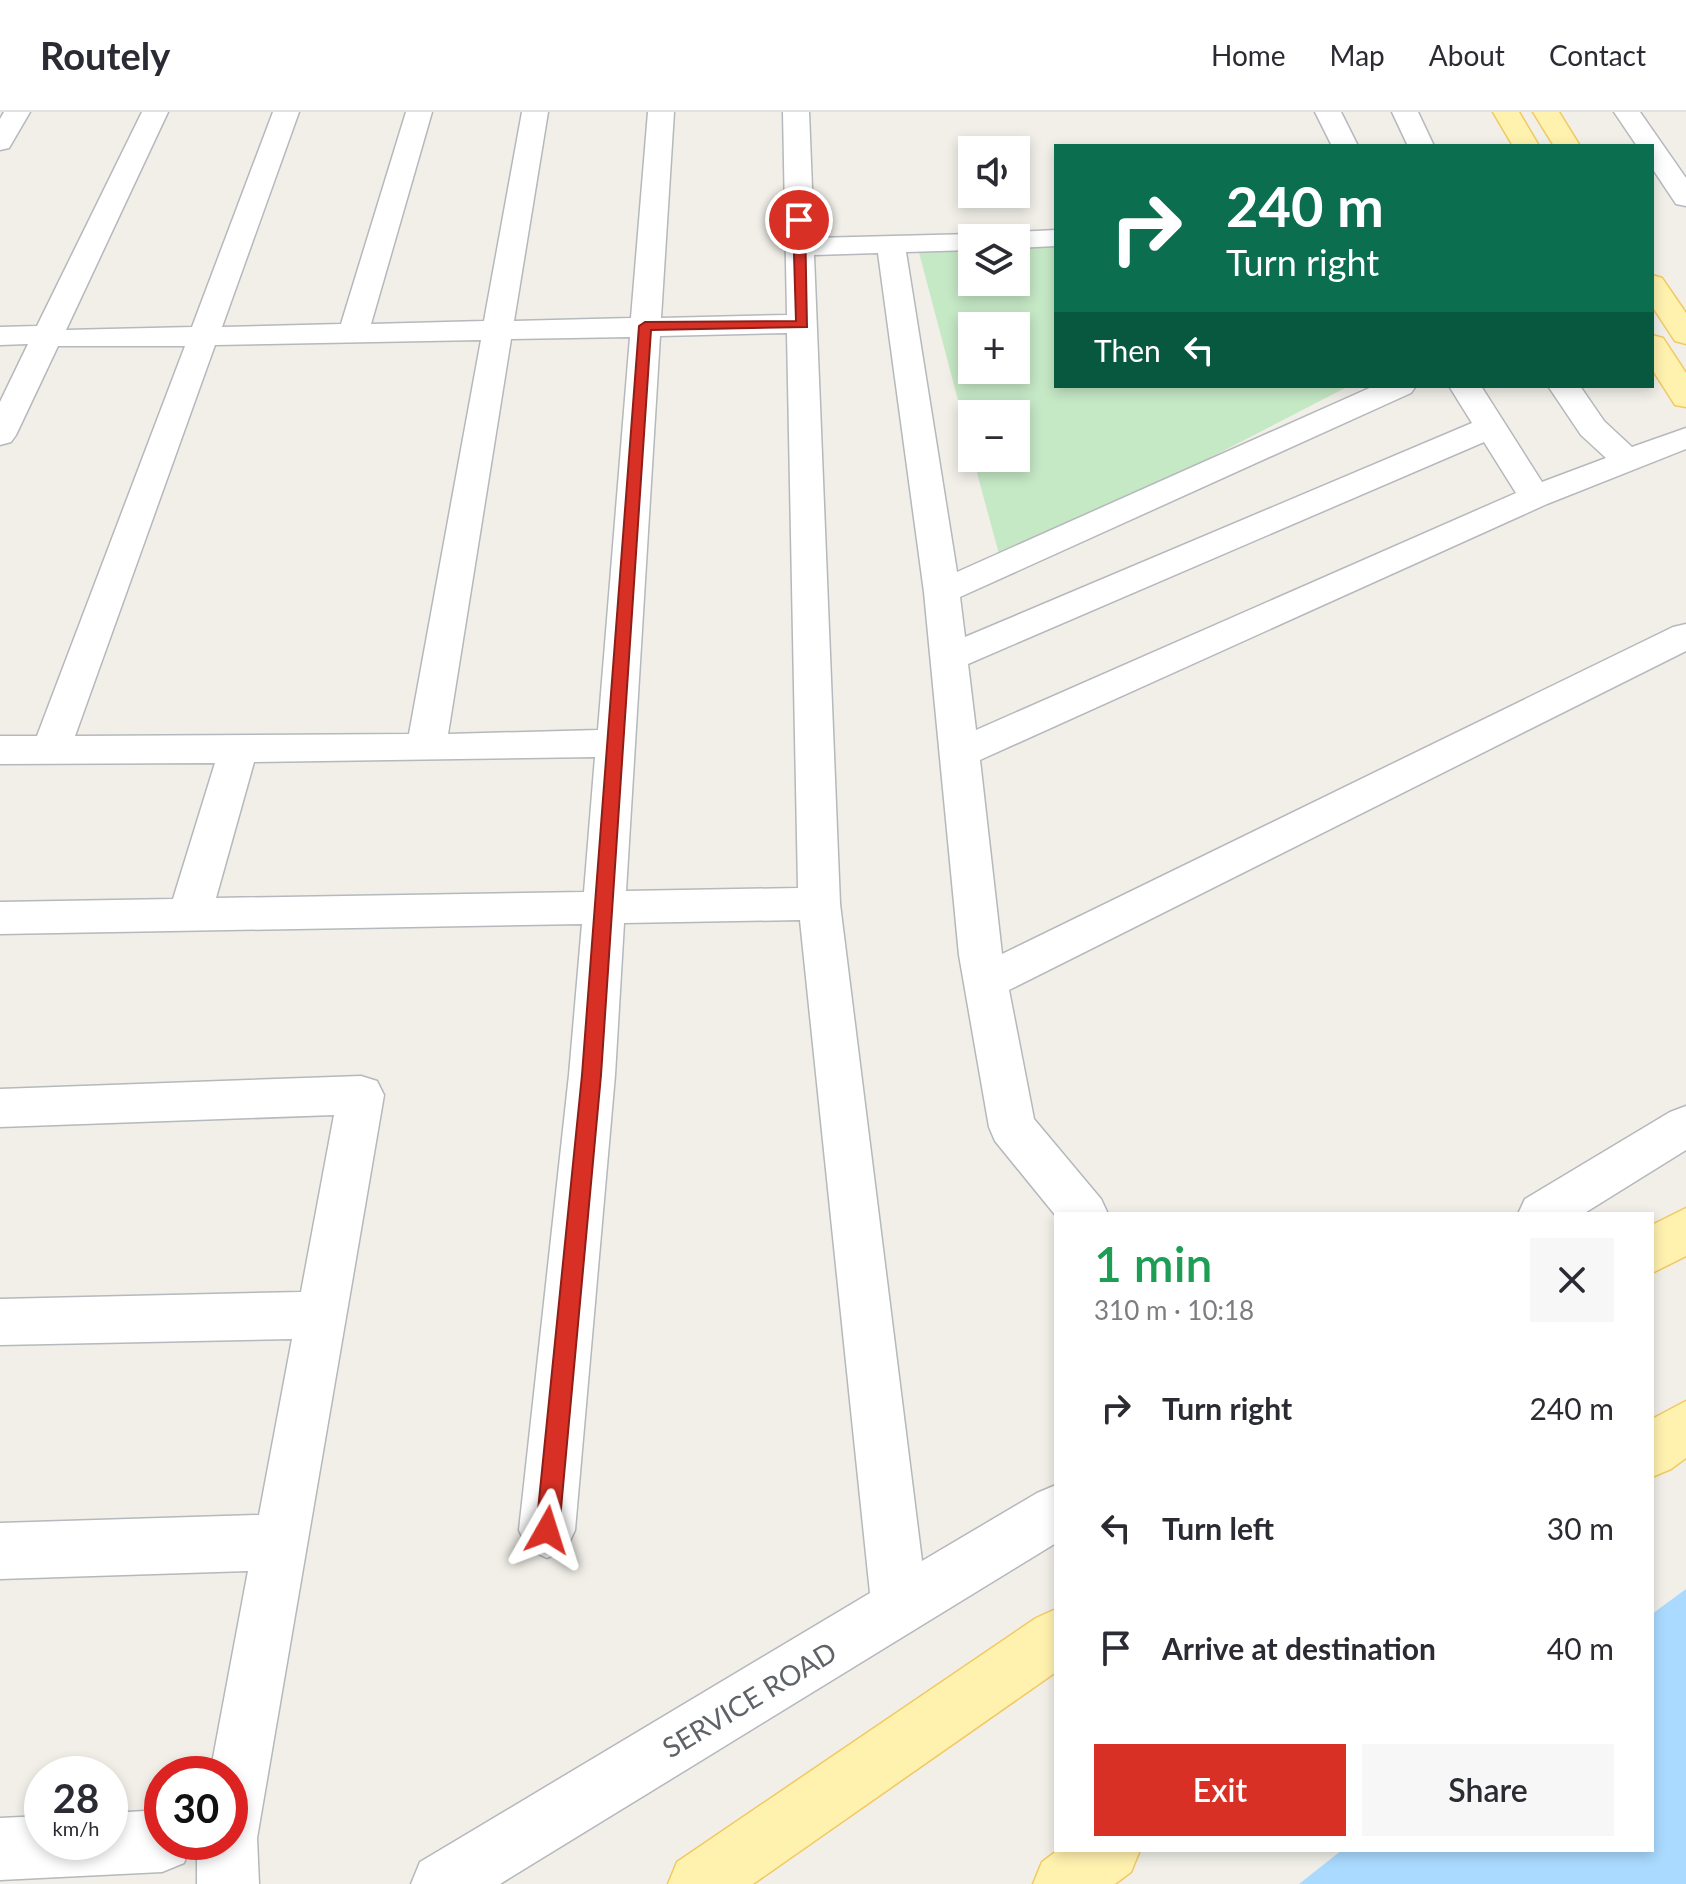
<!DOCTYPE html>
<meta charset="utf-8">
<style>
body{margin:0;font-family:Lato,sans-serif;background:#f7f7f7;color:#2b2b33;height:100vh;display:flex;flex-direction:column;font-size:30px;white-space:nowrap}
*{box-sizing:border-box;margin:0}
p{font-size:26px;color:#7c7c81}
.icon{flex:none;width:44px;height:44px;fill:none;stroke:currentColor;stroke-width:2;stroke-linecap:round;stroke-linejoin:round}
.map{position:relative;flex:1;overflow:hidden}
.panel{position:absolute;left:1054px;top:1100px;width:600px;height:640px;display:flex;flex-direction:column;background:#fff;border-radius:0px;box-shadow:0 4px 12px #0003}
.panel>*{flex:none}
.top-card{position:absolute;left:1054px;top:32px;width:600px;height:244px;border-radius:0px;box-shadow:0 4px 12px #0003;background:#0b6e4f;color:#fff;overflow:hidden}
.fabs{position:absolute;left:958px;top:24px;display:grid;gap:16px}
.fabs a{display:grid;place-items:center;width:72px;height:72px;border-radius:0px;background:#fff;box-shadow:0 4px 12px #0003;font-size:40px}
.speed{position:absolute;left:24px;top:1644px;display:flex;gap:16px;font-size:40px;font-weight:700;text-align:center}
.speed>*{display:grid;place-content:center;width:104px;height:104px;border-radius:50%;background:#fff;box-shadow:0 4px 12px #0003;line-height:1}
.speed small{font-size:20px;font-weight:400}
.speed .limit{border:12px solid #d22;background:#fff;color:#111}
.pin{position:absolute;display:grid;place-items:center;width:68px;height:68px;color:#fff;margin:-34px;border:4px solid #fff;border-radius:50%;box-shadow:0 2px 8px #0007}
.me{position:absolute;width:88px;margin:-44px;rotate:6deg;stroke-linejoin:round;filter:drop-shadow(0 0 6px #0008)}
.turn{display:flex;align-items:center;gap:28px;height:168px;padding:0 40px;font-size:36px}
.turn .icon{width:104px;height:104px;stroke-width:2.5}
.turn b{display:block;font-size:56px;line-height:68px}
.then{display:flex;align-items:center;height:76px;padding:0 40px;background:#0003;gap:16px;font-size:30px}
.round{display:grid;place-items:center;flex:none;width:84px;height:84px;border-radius:0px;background:#f7f7f7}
.overview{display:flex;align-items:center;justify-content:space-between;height:136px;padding:0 40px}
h1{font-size:48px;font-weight:600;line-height:60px;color:#1e9e55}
.primary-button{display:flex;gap:16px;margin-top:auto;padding:16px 40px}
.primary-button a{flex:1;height:92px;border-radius:0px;background:#d93025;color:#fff;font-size:32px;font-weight:600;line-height:92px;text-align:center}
.primary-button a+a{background:#f7f7f7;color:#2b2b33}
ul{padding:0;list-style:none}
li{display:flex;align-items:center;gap:24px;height:120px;padding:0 40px}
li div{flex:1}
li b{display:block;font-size:30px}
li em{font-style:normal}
header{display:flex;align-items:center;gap:48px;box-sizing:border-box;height:112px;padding:0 40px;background:#fff;border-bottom:2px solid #e1e1e2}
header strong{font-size:38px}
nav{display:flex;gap:44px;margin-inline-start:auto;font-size:28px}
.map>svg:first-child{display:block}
</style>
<header>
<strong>Routely</strong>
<nav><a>Home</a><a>Map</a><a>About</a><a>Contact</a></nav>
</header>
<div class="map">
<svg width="1686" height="1772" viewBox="0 0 1686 1772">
<rect width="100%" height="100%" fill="#f1efe8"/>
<path fill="#c5e8c5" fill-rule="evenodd" d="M1056 126V274H1349L1002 453 973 346H1016V302H972V341L917 133 972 130V170H1016V128ZM972 214H1016V258H972Z"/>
<path fill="#aadaff" d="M1686 1477V1772H1299L1342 1738H1652V1502Z"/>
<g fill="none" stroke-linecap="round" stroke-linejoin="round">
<g stroke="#b5b8bc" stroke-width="3">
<g id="minor">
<path d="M4 0H30L9 36 0 38V7Z"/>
<path d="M142 0H168L66 218 192 215 273 0H299L222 215 341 212 406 0H432L371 212 484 209 522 0H548L514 209 631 206 648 0H674L661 206 787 203 783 0H809L814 126 972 122 983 126H972V138L906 140 957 460 1374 274H1416L1411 281 960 485 965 525 1472 311 1449 274H1481L1542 370 1606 346 1581 323 1548 274H1580L1604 309 1632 335 1686 316V337L1547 392 980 648 1002 842 1673 515 1686 512V539L1009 878 1034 1007 1101 1087 1108 1102 1056 1104 995 1029 989 1015 959 843 924 480 878 141 814 143 840 792 922 1449 1037 1381 1056 1373V1431L500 1772H411L420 1750 870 1481 800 808 624 811 615 963 575 1418 566 1437 547 1446 528 1437 519 1418 569 963 582 812 0 822V790L173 787 215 651 0 652V624H37L185 234H58L16 323 11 330 0 333V290L28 232 0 233V215L37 214ZM787 221 798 776 626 779 660 224ZM630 225 598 618 448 622 511 227ZM481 228 409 622 75 624 215 233ZM1484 330 1516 381 976 618 968 552ZM595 645 584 780 216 786 254 650Z"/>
<path d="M1315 0H1341L1358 34H1332Z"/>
<path d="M1392 0H1418L1434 34H1408Z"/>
<path d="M1614 0H1640L1686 66V94L1676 92 1652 56V34H1637Z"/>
<path d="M1056 118V134L1016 136V126H1003L1016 120Z"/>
<path d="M361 964 377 969 384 983 257 1726 259 1772H197V1730H230V1662H210L248 1459 0 1467V1411L259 1403 292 1227 0 1233V1187L301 1180 334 1003 0 1015V977Z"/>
<path d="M1686 994V1038L1583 1102H1518L1525 1087 1670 1000Z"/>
<path d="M162 1698V1730H192L184 1751 162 1760 0 1768V1706L42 1704V1730H110V1701Z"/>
</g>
</g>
<g stroke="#f2c960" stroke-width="3">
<g id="major">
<path d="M1493 0H1519L1539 34H1513Z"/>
<path d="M1533 0H1559L1580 34H1554Z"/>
<path d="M1652 163 1662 166 1686 201V232L1675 229 1652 194Z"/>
<path d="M1652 223 1663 226 1686 261V295L1675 293 1652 257Z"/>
<path d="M1686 1096V1144L1652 1161V1113Z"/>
<path d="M1686 1289V1346L1671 1357 1652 1365V1307Z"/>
<path d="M1056 1497V1560L753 1772H668L677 1750 1036 1506Z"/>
<path d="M1058 1738H1140L1131 1760 1115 1772H1033L1042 1750Z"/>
</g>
</g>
<use href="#minor" fill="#fff" fill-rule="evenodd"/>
<use href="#major" fill="#fff2af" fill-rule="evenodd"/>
</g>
<path fill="#d93025" stroke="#8d1f18" stroke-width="2" d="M799 105 805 108 807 215 651 218 601 963 559 1418 555 1426 547 1429 539 1426 536 1418 582 963 639 214 645 210 796 209 793 108Z"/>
<g text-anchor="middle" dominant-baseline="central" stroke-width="7" stroke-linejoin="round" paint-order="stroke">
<g font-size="28" fill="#5f6368" stroke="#fff">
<text transform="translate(749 1587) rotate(-31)">SERVICE ROAD</text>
</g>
</g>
</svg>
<div class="fabs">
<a><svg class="icon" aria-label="sound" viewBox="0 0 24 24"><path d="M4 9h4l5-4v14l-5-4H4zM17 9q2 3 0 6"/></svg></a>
<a><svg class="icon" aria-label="layers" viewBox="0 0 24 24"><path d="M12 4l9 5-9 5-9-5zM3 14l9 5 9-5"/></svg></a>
<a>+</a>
<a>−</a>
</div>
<div class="speed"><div>28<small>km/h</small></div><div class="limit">30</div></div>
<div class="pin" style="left:799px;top:108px;background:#d93025"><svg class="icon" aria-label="arrive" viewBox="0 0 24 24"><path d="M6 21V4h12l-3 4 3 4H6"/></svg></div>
<svg class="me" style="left:547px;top:1418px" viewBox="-20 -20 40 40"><path d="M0-17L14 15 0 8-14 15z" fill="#d93025" stroke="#fff" stroke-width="4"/></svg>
<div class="top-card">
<div class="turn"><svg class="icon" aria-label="right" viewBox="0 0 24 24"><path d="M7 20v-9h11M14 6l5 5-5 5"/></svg><div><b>240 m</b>Turn right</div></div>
<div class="then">Then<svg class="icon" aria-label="left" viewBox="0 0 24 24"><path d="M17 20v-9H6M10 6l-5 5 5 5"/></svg></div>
</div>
<section class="panel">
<div class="overview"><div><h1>1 min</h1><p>310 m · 10:18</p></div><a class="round"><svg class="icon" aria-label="close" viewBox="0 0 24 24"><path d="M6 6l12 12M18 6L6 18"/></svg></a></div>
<ul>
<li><svg class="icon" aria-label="right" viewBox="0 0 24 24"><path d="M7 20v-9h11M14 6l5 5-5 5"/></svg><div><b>Turn right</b></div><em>240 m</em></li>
<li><svg class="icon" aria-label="left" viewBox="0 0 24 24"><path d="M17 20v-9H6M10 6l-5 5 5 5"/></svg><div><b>Turn left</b></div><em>30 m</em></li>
<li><svg class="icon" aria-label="arrive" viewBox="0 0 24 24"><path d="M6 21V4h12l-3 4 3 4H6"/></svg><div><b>Arrive at destination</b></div><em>40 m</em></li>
</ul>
<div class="primary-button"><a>Exit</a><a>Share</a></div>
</section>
</div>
